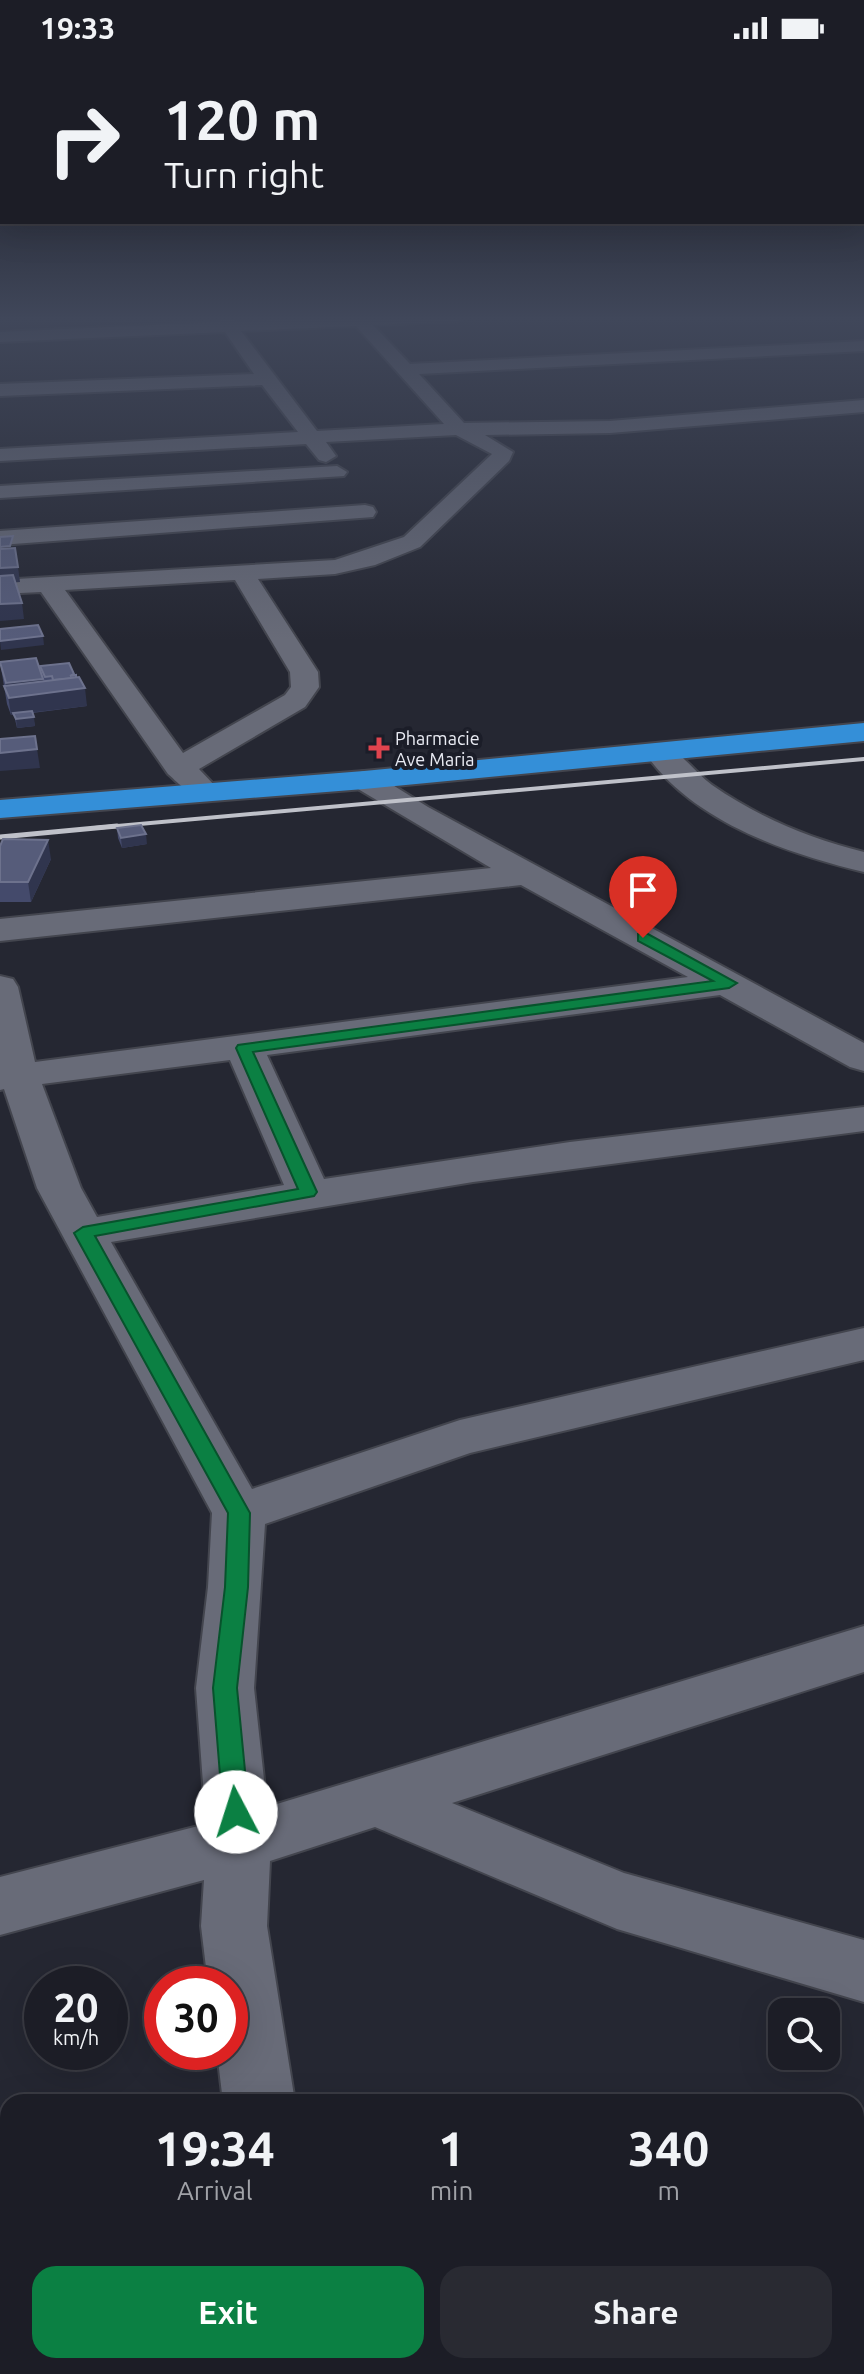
<!DOCTYPE html>
<style>
body{margin:0;font-family:Ubuntu,sans-serif;background:#292a32;color:#f1f3f6;height:100vh;display:flex;flex-direction:column;font-size:30px;white-space:nowrap}
*{box-sizing:border-box;margin:0}
p{font-size:26px;color:#a0a2a7}
.icon{flex:none;width:44px;height:44px;fill:none;stroke:currentColor;stroke-width:2;stroke-linecap:round;stroke-linejoin:round}
.map{position:relative;flex:1;overflow:hidden}
.drawer{position:absolute;left:0px;top:2038px;width:864px;height:280px;display:flex;flex-direction:column;background:#1c1d26;border-radius:24px 24px 0 0;box-shadow:0 8px 32px #0002,0 0 0 2px #3a3b43}
.drawer>*{flex:none}
.top-card{position:absolute;left:0px;top:0px;width:864px;height:168px;box-shadow:0 8px 32px #0002,0 0 0 2px #3a3b43;background:#1c1d26;color:#f1f3f6;overflow:hidden}
.controls{position:absolute;left:768px;top:1942px;display:grid;gap:16px}
.controls a{display:grid;place-items:center;width:72px;height:72px;border-radius:16px;background:#1c1d26;box-shadow:0 8px 32px #0002,0 0 0 2px #3a3b43;font-size:40px}
.speed{position:absolute;left:24px;top:1910px;display:flex;gap:16px;font-size:40px;font-weight:700;text-align:center}
.speed>*{display:grid;place-content:center;width:104px;height:104px;border-radius:50%;background:#1c1d26;box-shadow:0 8px 32px #0002,0 0 0 2px #3a3b43;line-height:1}
.speed small{font-size:20px;font-weight:400}
.speed .limit{border:12px solid #d22;background:#fff;color:#111}
.pin{position:absolute;display:grid;place-items:center;width:68px;height:68px;color:#fff;margin:-82px -34px;border-radius:50% 50% 50% 0;rotate:-45deg;box-shadow:0 0 8px #0007}
.pin .icon{rotate:45deg}
.me{position:absolute;width:88px;margin:-44px;rotate:355deg;stroke-linejoin:round;filter:drop-shadow(0 0 6px #0008)}
.turn{display:flex;align-items:center;gap:28px;height:168px;padding:0 32px;font-size:36px}
.turn .icon{width:104px;height:104px;stroke-width:2.5}
.turn b{display:block;font-size:56px;line-height:68px}
.eta{display:flex;justify-content:space-evenly;align-items:center;height:136px;text-align:center}
.eta b{font-size:48px;font-weight:600;line-height:56px}
.button{display:flex;gap:16px;margin-top:auto;padding:16px 32px}
.button a{flex:1;height:92px;border-radius:24px;background:#0b8043;color:#fff;font-size:32px;font-weight:600;line-height:92px;text-align:center}
.button a+a{background:#292a32;color:#f1f3f6}
.status{display:flex;justify-content:space-between;align-items:center;height:56px;padding:0 40px;background:#1c1d26;direction:ltr}
.status svg{height:22px;fill:currentColor}
.map>svg:first-child{display:block}
</style>
<div class="status"><b>19:33</b><svg viewBox="0 0 49 12"><path d="M0 12V9h3v3zM5 12V6h3v6zM10 12V3h3v9zM15 12V0h3v12zM26 1h20v11H26zM47 4h2v5h-2z"/></svg></div>
<div class="map">
<svg width="864" height="2318" viewBox="0 0 864 2318">
<rect width="100%" height="100%" fill="#252732"/>
<g fill="none" stroke-linecap="round" stroke-linejoin="round">
<g stroke="#43454e" stroke-width="4">
<g id="minor">
<path d="M216 260H232L235 265 466 260 458 265 373 269 410 308 864 285V295L419 318 464 367 610 365 864 344V356L610 377 485 379 513 396 509 405 420 491 375 509 335 518 258 523 318 616 319 631 305 651 199 713 217 732 213 739C192 744 183 731 168 718L41 536 0 538V524L335 504 404 481 492 398 456 379 326 386 336 400 326 406 319 404 306 388 0 405V393L298 376 262 329 0 340V328L254 318 225 276 0 286V276L220 266ZM356 270 444 368 317 375 241 275ZM235 524 290 616 291 631 285 639 183 697 65 534Z"/>
<path d="M337 410 347 416 344 420 0 442V430Z"/>
<path d="M365 449 373 451 376 456 373 461 0 489V475Z"/>
<path d="M660 688C680 693 695 717 712 729 758 761 810 783 864 796V816C786 797 693 766 645 697L650 691Z"/>
<path d="M364 715 375 718 428 751 864 987V1015L850 1011 720 939 267 999 324 1123 570 1086 864 1051V1075L473 1126 111 1186 252 1433 460 1364 864 1272V1304L470 1397 265 1468 254 1632 267 1751 864 1570V1616L452 1747 624 1817 864 1884V1946L617 1873 375 1771 270 1805 267 1870 295 2046H223L217 1996H230V1928H208L201 1870 204 1824 0 1879V1821L206 1768 196 1632 208 1531 212 1457 37 1132 4 1033 0 1034V920L13 923 18 931 35 1006 688 921 521 829 0 885V863L491 812 353 730 349 724 353 718ZM230 1004 284 1129 97 1161 81 1132 42 1028Z"/>
<rect x="225" y="2310" width="80" height="8"/>
</g>
</g>
<g stroke="#43454e" stroke-width="4">
<path id="highway" d="M864 667V685L364 733 0 762V744L364 715Z"/>
</g>
<use href="#minor" fill="#686b78" fill-rule="evenodd"/>
<use href="#highway" fill="#348fd8" fill-rule="evenodd"/>
<path stroke="#bfc1c9" stroke-width="4" d="M95 772 864 703"/>
<path stroke="#bfc1c9" stroke-width="5" d="M0 781 117 770"/>
</g>
<g fill="#444a6b">
<path d="M0 606 40 616V610L74 619 87 650 32 657 35 670 17 672 14 659H11L7 648Z"/>
<path d="M117 772 147 788 122 792 118 782Z"/>
<path d="M0 790 51 803 31 846H0Z"/>
</g>
<g fill="#30354e">
<path d="M18 511 20 526 0 528V512Z"/>
<path d="M22 547 24 563 0 565V548Z"/>
<path d="M43 580 44 589 1 594 0 585Z"/>
<path d="M74 618 75 627 85 632 87 650 11 659 6 627 43 623 45 637Z"/>
<path d="M34 661 35 670 17 672 16 663Z"/>
<path d="M37 693 40 712 0 715V697Z"/>
<path d="M146 778 147 788 122 792 121 782Z"/>
<path d="M48 784 51 803 31 846 28 826Z"/>
</g>
<g fill="#565c7a" stroke="#6d728d" stroke-width="2">
<path d="M13 480 10 490 0 491V481Z"/>
<path d="M15 492 18 511 0 512V493Z"/>
<path d="M13 519 22 547 0 548V520Z"/>
<path d="M38 569 43 580 0 585V573Z"/>
<path d="M36 602 43 623 6 627 0 606Z"/>
<path d="M69 607 74 618 70 620 76 619V622L53 624 52 620 45 621 40 610Z"/>
<path d="M79 621 85 632 9 642 4 630Z"/>
<path d="M32 655 34 661 16 663 13 657Z"/>
<path d="M35 680 37 693 0 697V683Z"/>
<path d="M141 769 146 778 121 782 117 772Z"/>
<path d="M3 783 48 784 28 826H0V790Z"/>
</g>
<linearGradient id="sky" x2="0" y2="1"><stop stop-color="#14151c"/><stop offset="0.45" stop-color="#40475a"/><stop offset="1" stop-color="#40475a" stop-opacity="0"/></linearGradient>
<rect width="864" height="584" fill="url(#sky)"/>
<path fill="#0b8043" stroke="#07532c" stroke-width="2" d="M638 878H648L737 927 729 932 253 996 317 1136 314 1140 95 1180 250 1457 248 1531 237 1632 249 1756 245 1764 236 1767 227 1764 223 1756 213 1632 225 1531 228 1457 74 1177 83 1171 298 1133 236 992 238 989 713 925 638 885Z"/>
<path fill="#e0444e" stroke="#1b1d28" stroke-width="3" d="M375 680h8v8h8v8h-8v8h-8v-8h-8v-8h8z"/>
<g text-anchor="middle" dominant-baseline="central" stroke-width="8" stroke-linejoin="round" paint-order="stroke">
<g font-size="18" fill="#eaecf4" stroke="#1b1d28" text-anchor="start">
<text x="395" y="682">Pharmacie<tspan x="395" dy="21">Ave Maria</tspan></text>
</g>
</g>
</svg>
<div class="controls">
<a><svg class="icon" aria-label="search" viewBox="0 0 24 24"><circle cx="10" cy="10" r="6"/><path d="M15 15l6 6"/></svg></a>
</div>
<div class="speed"><div>20<small>km/h</small></div><div class="limit">30</div></div>
<div class="pin" style="left:643px;top:882px;background:#d93025"><svg class="icon" aria-label="arrive" viewBox="0 0 24 24"><path d="M6 21V4h12l-3 4 3 4H6"/></svg></div>
<svg class="me" style="left:236px;top:1756px" viewBox="-20 -20 40 40"><circle r="19" fill="#fff"/><path d="M0-13L10 11 0 6-10 11z" fill="#0b8043"/></svg>
<div class="top-card">
<div class="turn"><svg class="icon" aria-label="right" viewBox="0 0 24 24"><path d="M7 20v-9h11M14 6l5 5-5 5"/></svg><div><b>120 m</b>Turn right</div></div>
</div>
<section class="drawer">
<div class="eta">
<div><b>19:34</b><p>Arrival</p></div>
<div><b>1</b><p>min</p></div>
<div><b>340</b><p>m</p></div>
</div>
<div class="button"><a>Exit</a><a>Share</a></div>
</section>
</div>
